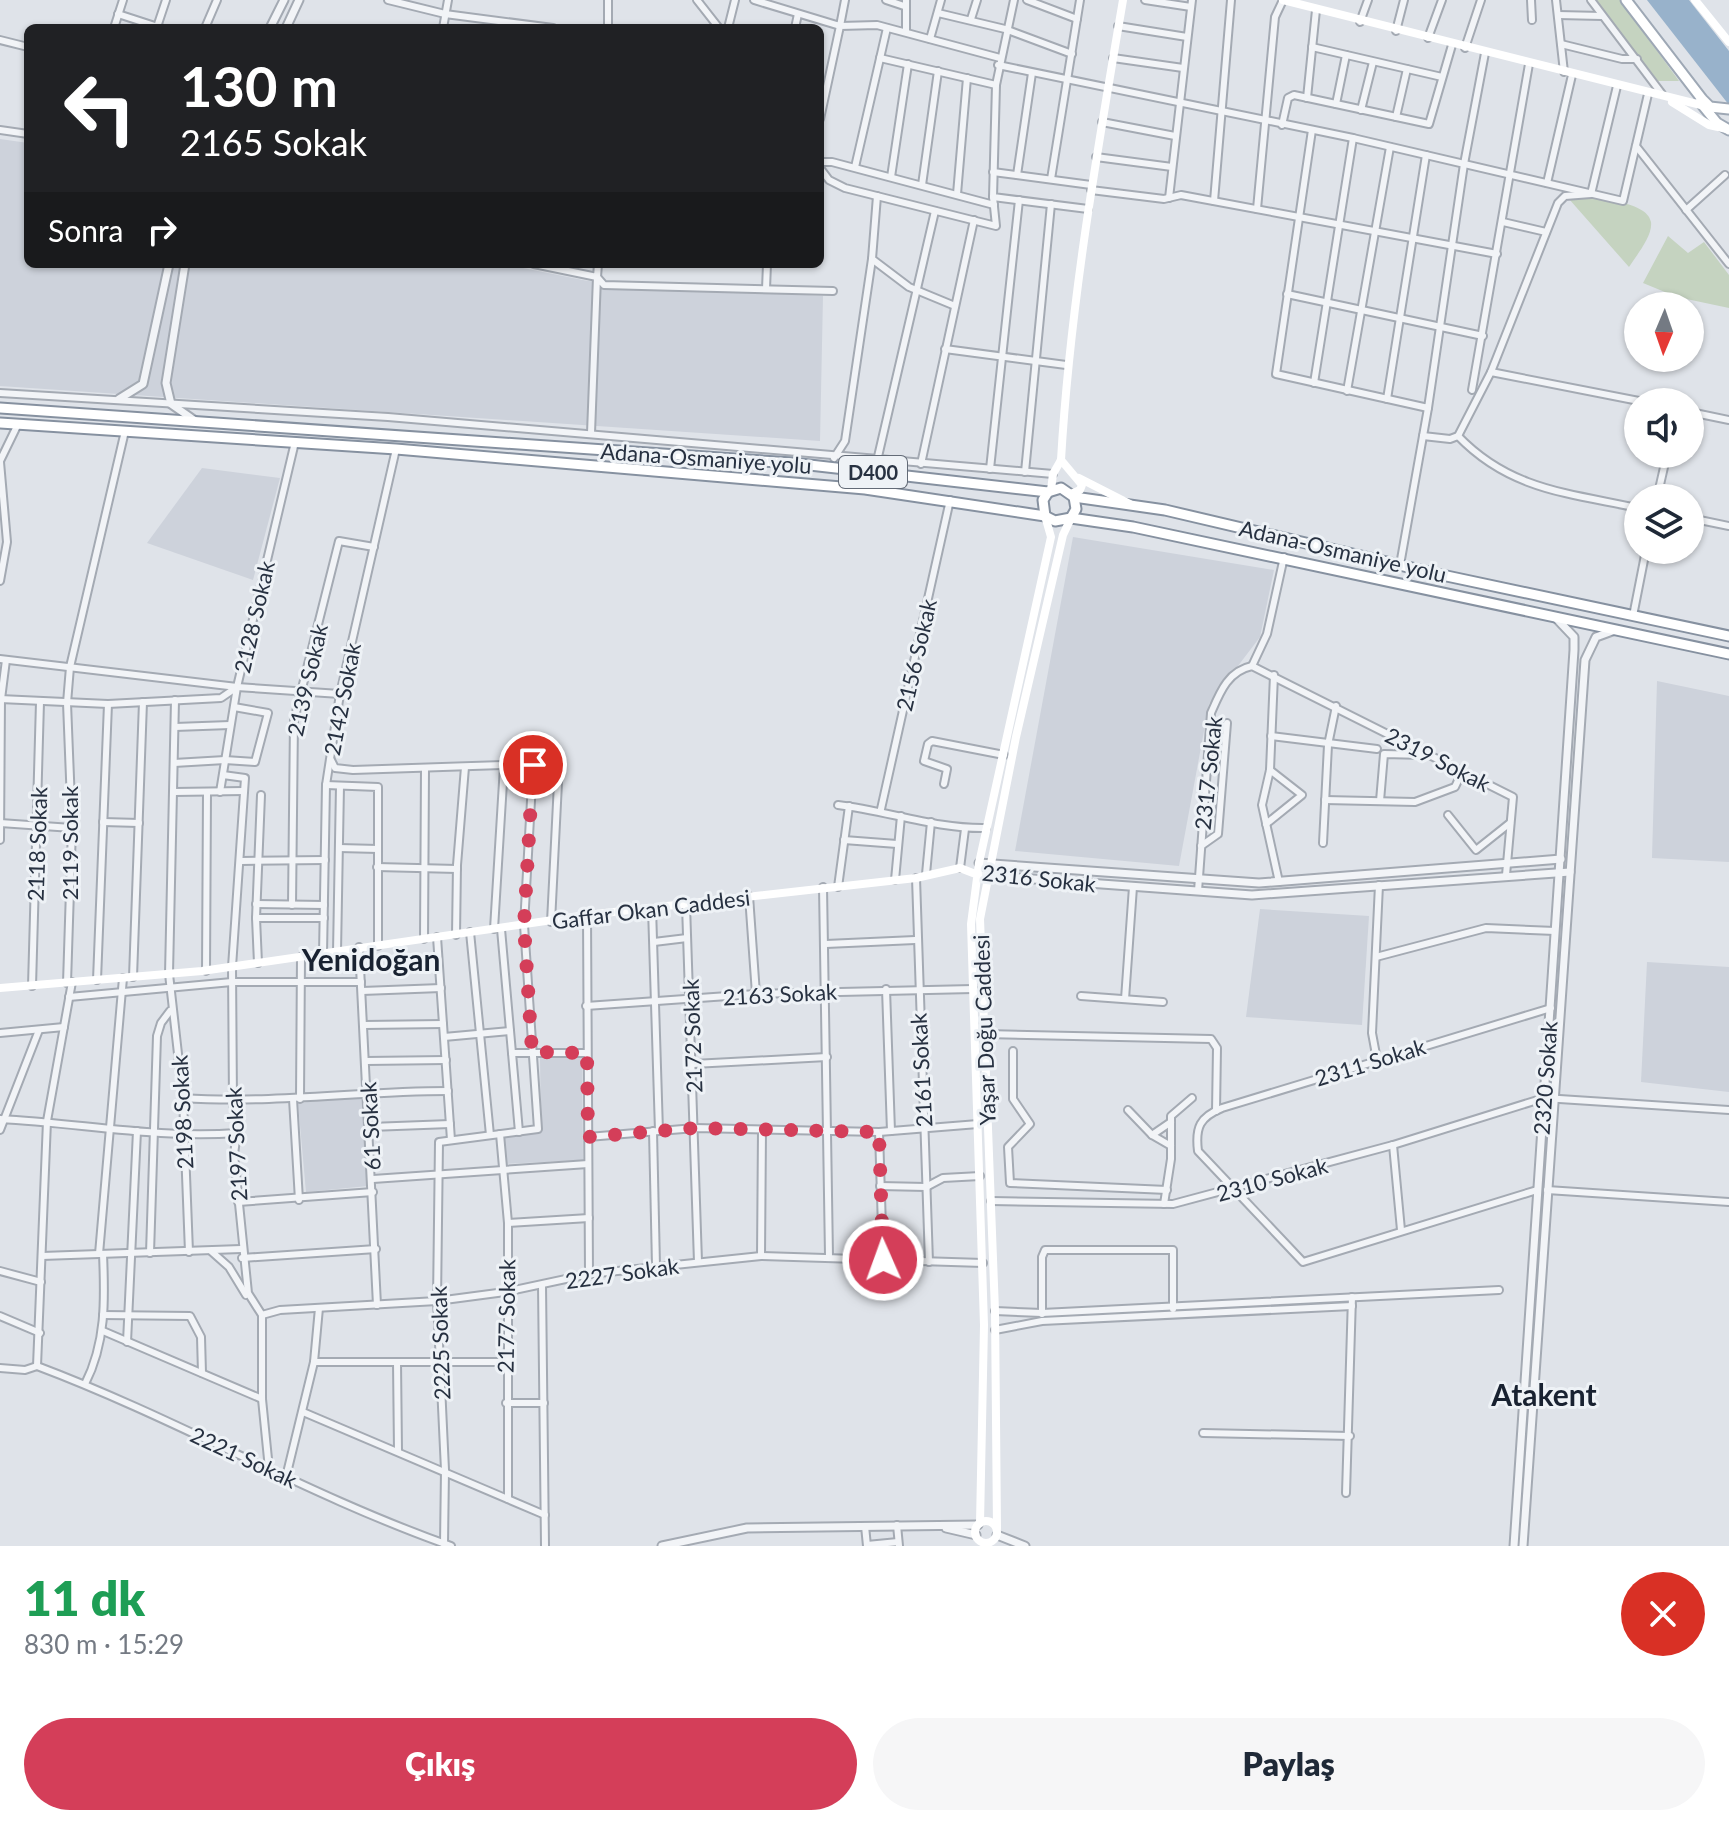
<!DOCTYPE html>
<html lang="tr">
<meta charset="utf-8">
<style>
body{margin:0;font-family:Lato,sans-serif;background:#f6f6f7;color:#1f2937;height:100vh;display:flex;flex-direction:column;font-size:30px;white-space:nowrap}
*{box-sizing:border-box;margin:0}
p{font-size:26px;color:#747a83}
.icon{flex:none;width:44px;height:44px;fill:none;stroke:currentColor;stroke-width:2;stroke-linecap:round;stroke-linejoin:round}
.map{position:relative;height:1546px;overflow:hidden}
.drawer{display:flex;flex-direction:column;background:#fff;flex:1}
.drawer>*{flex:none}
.banner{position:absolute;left:24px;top:24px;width:800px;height:244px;border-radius:12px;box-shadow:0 2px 6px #0004;background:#202124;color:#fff;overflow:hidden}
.needle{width:52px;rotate:182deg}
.fabs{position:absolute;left:1624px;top:292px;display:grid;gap:16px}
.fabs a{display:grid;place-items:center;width:80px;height:80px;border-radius:50%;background:#fff;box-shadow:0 2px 6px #0004;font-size:40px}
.pin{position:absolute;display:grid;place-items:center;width:68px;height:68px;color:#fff;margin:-34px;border:4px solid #fff;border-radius:50%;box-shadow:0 2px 8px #0007}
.me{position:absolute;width:88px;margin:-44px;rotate:358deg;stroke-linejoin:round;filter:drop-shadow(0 0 6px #0008)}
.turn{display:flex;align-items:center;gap:28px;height:168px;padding:0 24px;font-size:36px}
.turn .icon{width:104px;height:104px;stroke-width:2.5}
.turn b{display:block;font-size:56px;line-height:68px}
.then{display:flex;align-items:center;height:76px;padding:0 24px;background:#0003;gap:16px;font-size:30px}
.round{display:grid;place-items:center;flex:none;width:84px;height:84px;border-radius:42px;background:#f6f6f7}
.headline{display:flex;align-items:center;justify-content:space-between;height:136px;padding:0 24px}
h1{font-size:48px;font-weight:800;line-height:60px;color:#1e9e55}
.primary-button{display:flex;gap:16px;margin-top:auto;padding:16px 24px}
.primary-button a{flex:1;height:92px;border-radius:48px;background:#d43e59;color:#fff;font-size:32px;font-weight:800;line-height:92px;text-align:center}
.primary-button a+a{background:#f6f6f7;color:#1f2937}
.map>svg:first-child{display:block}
</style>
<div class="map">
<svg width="1729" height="1546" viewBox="0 0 1729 1546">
<rect width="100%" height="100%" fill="#dfe3e9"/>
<g fill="#cdd2db">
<path d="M0 139 28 143V264H503L588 281 823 296 820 441 0 386Z"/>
<path d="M202 468 280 478 253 580 147 543Z"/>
<path d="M1073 537 1274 570 1260 637 1209 704 1179 866 1015 851Z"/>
<path d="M1657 681 1729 696V862L1652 858Z"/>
<path d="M1260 909 1369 916 1362 1025 1246 1017Z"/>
<path d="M1647 962 1729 967V1092L1641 1082Z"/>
<path d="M582 1057 583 1160 504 1164 502 1137 541 1131 540 1058Z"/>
<path d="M364 1096 368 1186 306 1192 298 1103Z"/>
</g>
<g fill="#c5d3c0">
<path d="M1595 0H1620L1679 81H1658Z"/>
<path d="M1571 195C1589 198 1648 200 1651 222 1653 236 1636 256 1629 267L1569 199Z"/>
<path d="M1668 236 1688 253 1704 242 1729 275V308L1677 297 1643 283Z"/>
</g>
<path fill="#98b2cb" d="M1647 0H1689L1729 51V105Z"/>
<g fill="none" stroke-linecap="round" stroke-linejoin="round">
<g stroke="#a4aab3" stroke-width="10">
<g id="minor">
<path d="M388 0 445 14 553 28"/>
<path d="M697 0 719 28"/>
<path d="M754 0 840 26 845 0"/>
<path d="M886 0 904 6"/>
<path d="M1014 0 996 85 993 197 1088 209"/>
<path d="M1027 0 1077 19"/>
<path d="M1145 0 1191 7"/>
<path d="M1531 0 1532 20"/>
<path d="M1556 0 1564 72"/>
<path d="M1591 0 1662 94"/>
<path d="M938 13 1005 29 1072 54"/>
<path d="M118 14 161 28"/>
<path d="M1558 15 1602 16"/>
<path d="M971 19 977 0"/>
<path d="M1360 22 1368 0"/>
<path d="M1118 26 1187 37"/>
<path d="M157 27 166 0"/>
<path d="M114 28 123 0"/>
<path d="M205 28 217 0"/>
<path d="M443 28 448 0"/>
<path d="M608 28V0"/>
<path d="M728 28 735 0"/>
<path d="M795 28 798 14"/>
<path d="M1396 31 1404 0"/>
<path d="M906 32V0"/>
<path d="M1428 38 1442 0"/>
<path d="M930 39 941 0"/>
<path d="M0 40 28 47"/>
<path d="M1561 44 1622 59H1637"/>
<path d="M1312 47 1442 77"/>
<path d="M1465 48 1481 0"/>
<path d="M880 58 996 85"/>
<path d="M1113 58 1183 68"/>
<path d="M998 65 1353 138 1623 201 1648 94"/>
<path d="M1617 86 1591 194 1565 196 1558 203 1491 372 1644 402"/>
<path d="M1307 98 1316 10"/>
<path d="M1336 104 1346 55"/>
<path d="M1361 110 1373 62"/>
<path d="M1396 117 1407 69"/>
<path d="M820 119 840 26 877 25 1000 58"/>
<path d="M1102 122 1175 136"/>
<path d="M1282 125 1288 98 1294 95 1429 124 1452 45"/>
<path d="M0 130 28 134"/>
<path d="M1312 130 1276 374 1428 408 1464 164 1485 53"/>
<path d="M1636 146 1729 264"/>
<path d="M1096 157 1172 167"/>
<path d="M820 162H832L994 205"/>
<path d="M855 167 887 28"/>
<path d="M820 168 829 180 845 188 996 226 993 197"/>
<path d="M993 172 1091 185"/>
<path d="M1017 175 1032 73"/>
<path d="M891 177 908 64"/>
<path d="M1051 179 1080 0"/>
<path d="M1547 183 1572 75"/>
<path d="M922 185 938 71"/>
<path d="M1091 190 1164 199 1181 195 1497 254"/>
<path d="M957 194 967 78"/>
<path d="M877 196 872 259 909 287 955 306"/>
<path d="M1169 198 1192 0"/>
<path d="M1214 201 1231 0"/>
<path d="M1257 209 1275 17 1283 0"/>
<path d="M1686 210 1725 175"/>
<path d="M1503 222 1546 232"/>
<path d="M534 264 597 277 598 264"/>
<path d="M766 289 767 264"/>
<path d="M1287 294 1483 336"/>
<path d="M945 349 1066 365"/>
<path d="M1314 383 1353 138"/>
<path d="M1472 390 1529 64"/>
<path d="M1347 391 1390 147"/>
<path d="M0 393 388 417 1053 474"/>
<path d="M1387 399 1426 155"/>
<path d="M1690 412 1729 420"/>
<path d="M591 433 597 277 604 285 833 291"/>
<path d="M1423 436 1450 439 1458 436 1491 372"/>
<path d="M1458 436C1510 490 1568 493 1638 508"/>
<path d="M834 458 845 441 872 259"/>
<path d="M0 461 18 424"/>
<path d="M877 461 935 211"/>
<path d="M0 462 7 542 0 581"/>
<path d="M921 464 974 220"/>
<path d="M990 469 1019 200"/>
<path d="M1025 472 1051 204"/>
<path d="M1657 498 1667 454"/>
<path d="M1690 518 1729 526"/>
<path d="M1400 565 1428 408"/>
<path d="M1633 616 1646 550"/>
<path d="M0 659 237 687 340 694"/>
<path d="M1252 666 1267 634 1284 557"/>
<path d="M1274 675 1270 770 1262 805 1279 882"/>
<path d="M0 699 108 704 221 698 237 687"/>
<path d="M175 700 169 974 183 1098 189 1252"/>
<path d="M175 727 230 725"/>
<path d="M1271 736 1377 749"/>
<path d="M331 760 335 768 353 770 559 763 551 922"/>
<path d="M174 763 225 760 255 762 268 713 234 707"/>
<path d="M223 775 245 778 232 967 233 1101 237 1133 234 1154 248 1293 262 1315"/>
<path d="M944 784 947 769 924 761 928 744 932 741 1004 755"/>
<path d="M326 785 378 787V946"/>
<path d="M174 792 244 791"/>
<path d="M220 792 237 687 295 442"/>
<path d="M1325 800 1415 802 1455 787 1462 772"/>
<path d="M1380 801 1384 754 1425 755"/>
<path d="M838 805C888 811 936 829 986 828"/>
<path d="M881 809 950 500"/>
<path d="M1448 815 1476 850 1510 823"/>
<path d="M103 822 139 823"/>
<path d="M0 823 72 828"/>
<path d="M1266 824 1302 795 1270 770"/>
<path d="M0 840 1 699 6 660"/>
<path d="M844 840 897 844"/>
<path d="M1323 843 1328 745 1336 706"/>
<path d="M1201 846 1218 834 1227 723"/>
<path d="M339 848 378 849"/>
<path d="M241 861 325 860"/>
<path d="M377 867 457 869"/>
<path d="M960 868 965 829"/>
<path d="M926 874 931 822"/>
<path d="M916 878 929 1262"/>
<path d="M895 880 901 816"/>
<path d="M823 887 829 1256"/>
<path d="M838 887 849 806"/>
<path d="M1198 891 1211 713C1220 692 1228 671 1252 666L1513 797 1506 875"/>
<path d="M749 896 756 994"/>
<path d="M256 904 324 905"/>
<path d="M292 905 294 720 339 541 374 547"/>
<path d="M686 905 698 1262"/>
<path d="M652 908 659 1131"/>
<path d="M587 915 589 1274"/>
<path d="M256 918H324"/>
<path d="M494 929 504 766"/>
<path d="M501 929 519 1132"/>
<path d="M470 932 490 1135"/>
<path d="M456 935 457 865 465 767"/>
<path d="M437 937 451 1140"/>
<path d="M424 939 425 768"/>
<path d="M654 942 687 938"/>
<path d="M826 944 915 940"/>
<path d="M359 947 377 1305"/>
<path d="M337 952 340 786"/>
<path d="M323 954 326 785 340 694 396 449"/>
<path d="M1376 957 1486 928 1555 931"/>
<path d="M258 963 256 918 261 795"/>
<path d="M206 971 207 793"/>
<path d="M133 977 143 702"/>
<path d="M97 980 108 704"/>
<path d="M67 983 72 828 67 703 70 667 125 431"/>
<path d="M32 986 40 702"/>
<path d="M886 989 891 1131"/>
<path d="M362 991 441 988"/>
<path d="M1081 996 1163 1002"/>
<path d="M69 997 232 982H361"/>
<path d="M1125 999 1133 887"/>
<path d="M586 1006 756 994 973 989"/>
<path d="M364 1025 443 1024"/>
<path d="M0 1033 64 1027"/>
<path d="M985 1034 1211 1039 1217 1048 1216 1111"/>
<path d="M444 1037 510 1031"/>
<path d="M1013 1051V1099L1030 1124 1008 1147 1010 1183 1167 1190"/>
<path d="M512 1053H587"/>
<path d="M1377 1060 1372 1033 1379 885"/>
<path d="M366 1061 446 1060"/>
<path d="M693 1064 827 1057"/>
<path d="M183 1098C272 1104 359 1091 448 1091"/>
<path d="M293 1099 299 1200"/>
<path d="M300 1099 301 957"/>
<path d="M1128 1110 1152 1135 1171 1146"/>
<path d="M0 1119C80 1123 158 1139 237 1133"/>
<path d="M370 1127 450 1124"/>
<path d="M0 1130 39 1030"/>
<path d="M653 1131 656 1266"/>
<path d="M879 1132 883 1260"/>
<path d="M500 1134 508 1223V1499"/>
<path d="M1152 1135 1171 1122"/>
<path d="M588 1137 695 1128 879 1132 978 1124"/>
<path d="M1393 1145 1401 1230"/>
<path d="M373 1179 588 1164"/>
<path d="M880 1186 926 1187 943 1178 980 1176"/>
<path d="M1537 1190 1303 1262 1198 1151C1195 1127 1200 1117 1222 1108L1551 1008"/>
<path d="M1547 1190 1729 1202"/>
<path d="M991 1201 1173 1204 1393 1145 1544 1098 1729 1110"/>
<path d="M238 1202 373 1192"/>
<path d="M1164 1204 1171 1159V1116L1192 1098"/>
<path d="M508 1223 589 1218"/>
<path d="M211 1251 229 1267 246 1295"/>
<path d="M150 1253 157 1036 161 1023 170 1011"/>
<path d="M99 1254 123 978"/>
<path d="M42 1256 241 1249"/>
<path d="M761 1256 762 1130"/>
<path d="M242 1258 376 1249"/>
<path d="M0 1271 41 1282"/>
<path d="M542 1285 545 1546"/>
<path d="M995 1311 1042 1313 1499 1290"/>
<path d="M1042 1314V1257L1045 1250H1173V1309"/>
<path d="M103 1315 190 1316 201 1337 202 1373"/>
<path d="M262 1315 280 1310 437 1301 505 1292 589 1274 761 1256 983 1263"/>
<path d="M262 1315V1399L269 1469"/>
<path d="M0 1316 40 1333"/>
<path d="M995 1330 1042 1321 1352 1306"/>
<path d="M103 1331 262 1399"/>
<path d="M127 1342 137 1131"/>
<path d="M314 1362H505"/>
<path d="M397 1362 398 1451"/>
<path d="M37 1366C178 1419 309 1496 451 1546"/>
<path d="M37 1366 47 1121 72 982"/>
<path d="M0 1368 25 1370 37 1366"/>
<path d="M85 1384C106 1343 105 1300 103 1254"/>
<path d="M506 1403H544"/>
<path d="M303 1412 545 1515"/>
<path d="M1203 1433 1350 1436"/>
<path d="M286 1477 314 1362 319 1308"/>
<path d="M1346 1493 1352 1297"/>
<path d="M897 1525 899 1546"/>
<path d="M865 1526 867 1546"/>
<path d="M444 1544 445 1470 437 1301 439 1142 538 1129 524 925 533 765"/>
<path d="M867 1545 898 1542"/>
</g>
</g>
<g stroke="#a4aab3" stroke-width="11">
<g id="tertiary">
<path d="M270 28 284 0"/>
<path d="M286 28 299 0"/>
<path d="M185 264 166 383 171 404 194 420"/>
<path d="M119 399 143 384 169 264"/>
<path d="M979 863 1259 883 1561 859"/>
<path d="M978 875 1252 895 1570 872"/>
<path d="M946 1528 976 1535"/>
<path d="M997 1535 1025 1546"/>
<path d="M662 1546 747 1528 978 1525"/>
<path d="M1514 1546 1574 650V637L1556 618"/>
<path d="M1523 1546 1585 660 1596 637 1615 630"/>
</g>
</g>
<g stroke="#9ea8b5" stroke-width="13">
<g id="primary">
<path d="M1626 0 1702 99 1710 107 1729 109"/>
<path d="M1700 102 1717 123 1729 130"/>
</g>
</g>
<g stroke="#8691a0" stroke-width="13">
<g id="trunk">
<path d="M0 408 792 463 1048 492 1061 488 1074 497 1165 510 1442 575 1729 636"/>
<path d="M0 423 396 449 865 489 1045 516 1055 521 1071 518 1133 527 1729 654"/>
<path d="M1045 516 1043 500 1048 492"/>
<path d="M1071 518 1076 509 1074 497"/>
</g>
</g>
<use href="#minor" stroke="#f2f4f7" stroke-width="6"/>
<use href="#tertiary" stroke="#f2f4f7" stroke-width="7"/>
<g stroke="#fff" stroke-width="8">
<path d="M1283 0 1705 106"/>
<path d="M1695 0 1729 42"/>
<path d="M1672 102 1709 125 1727 129"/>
<path d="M1061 460 1082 485 1080 490 1071 494"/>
<path d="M1079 478 1130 504"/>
<path d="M1051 490 1053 474 1061 460C1070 305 1097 153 1123 0"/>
<path d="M0 988 202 971 587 915 916 878 960 868 978 875"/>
<circle cx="986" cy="1532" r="11"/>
<path d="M980 1523 984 1325 971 924 979 863 1051 537 1045 516"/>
<path d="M997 1528 995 1311 980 919 1016 737 1063 535 1071 518"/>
</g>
<use href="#primary" stroke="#fff" stroke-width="9"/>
<use href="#trunk" stroke="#fff" stroke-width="9"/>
</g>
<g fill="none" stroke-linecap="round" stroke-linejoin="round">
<path stroke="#d43e59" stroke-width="14" stroke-dasharray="0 25.2" d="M533 765 524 925 532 1052 587 1053 588 1137 695 1128 879 1132 883 1260"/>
</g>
<g text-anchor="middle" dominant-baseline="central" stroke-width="6" stroke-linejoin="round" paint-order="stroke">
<rect fill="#eef2f6" stroke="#636b77" stroke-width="2" x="839" y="456" width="68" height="32" rx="6"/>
<g font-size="20" font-weight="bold" fill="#273141">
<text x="873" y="472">D400</text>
</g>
<g font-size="22" fill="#273141" stroke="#eef2f6">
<text transform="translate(706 458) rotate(4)">Adana-Osmaniye yolu</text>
<text transform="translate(1343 551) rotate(13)">Adana-Osmaniye yolu</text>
<text transform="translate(254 617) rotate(-77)">2128 Sokak</text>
<text transform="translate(916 655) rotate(-77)">2156 Sokak</text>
<text transform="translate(307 680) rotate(-77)">2139 Sokak</text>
<text transform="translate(342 699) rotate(-79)">2142 Sokak</text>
<text transform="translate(1438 759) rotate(27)">2319 Sokak</text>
<text transform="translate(1208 773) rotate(-84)">2317 Sokak</text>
<text transform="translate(69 843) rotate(-90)">2119 Sokak</text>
<text transform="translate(37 844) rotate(-88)">2118 Sokak</text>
<text transform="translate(1039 878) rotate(6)">2316 Sokak</text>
<text transform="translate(651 909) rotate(-7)">Gaffar Okan Caddesi</text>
<text transform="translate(780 994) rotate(-3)">2163 Sokak</text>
<text transform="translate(984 1030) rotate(-92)">Yaşar Doğu Caddesi</text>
<text transform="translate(692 1036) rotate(-92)">2172 Sokak</text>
<text transform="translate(1370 1062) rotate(-17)">2311 Sokak</text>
<text transform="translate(921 1070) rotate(-93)">2161 Sokak</text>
<text transform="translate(1545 1078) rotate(-86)">2320 Sokak</text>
<text transform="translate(182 1112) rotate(-93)">2198 Sokak</text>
<text transform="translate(370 1126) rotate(-93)">61 Sokak</text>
<text transform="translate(236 1144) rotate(-93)">2197 Sokak</text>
<text transform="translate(1272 1179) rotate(-15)">2310 Sokak</text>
<text transform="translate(622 1273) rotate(-8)">2227 Sokak</text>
<text transform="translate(506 1316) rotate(-89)">2177 Sokak</text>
<text transform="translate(440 1343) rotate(-92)">2225 Sokak</text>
<text transform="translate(244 1457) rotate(25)">2221 Sokak</text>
</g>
<g font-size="30" font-weight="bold" fill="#192231" stroke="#eef2f6">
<text x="371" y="959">Yenidoğan</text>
<text x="1544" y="1394">Atakent</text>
</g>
</g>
</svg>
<div class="fabs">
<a><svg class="needle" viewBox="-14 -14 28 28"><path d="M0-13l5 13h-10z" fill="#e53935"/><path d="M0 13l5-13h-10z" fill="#747a83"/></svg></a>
<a><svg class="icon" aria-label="sound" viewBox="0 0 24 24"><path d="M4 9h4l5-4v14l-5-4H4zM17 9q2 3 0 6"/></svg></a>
<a><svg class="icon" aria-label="layers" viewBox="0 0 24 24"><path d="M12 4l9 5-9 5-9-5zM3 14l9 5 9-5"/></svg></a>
</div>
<div class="pin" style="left:533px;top:765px;background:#d93025"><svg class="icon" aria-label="arrive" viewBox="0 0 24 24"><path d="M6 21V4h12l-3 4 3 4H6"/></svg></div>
<svg class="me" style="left:883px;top:1260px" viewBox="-20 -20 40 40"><circle r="17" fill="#d43e59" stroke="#fff" stroke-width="3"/><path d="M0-11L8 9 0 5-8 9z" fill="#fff"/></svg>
<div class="banner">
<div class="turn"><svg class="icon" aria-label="left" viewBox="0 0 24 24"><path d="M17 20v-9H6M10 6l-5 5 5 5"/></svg><div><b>130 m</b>2165 Sokak</div></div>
<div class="then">Sonra<svg class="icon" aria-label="right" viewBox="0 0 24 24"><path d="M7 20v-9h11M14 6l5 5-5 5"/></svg></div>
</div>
</div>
<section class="drawer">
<div class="headline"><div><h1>11 dk</h1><p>830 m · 15:29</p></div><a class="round" style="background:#d93025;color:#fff"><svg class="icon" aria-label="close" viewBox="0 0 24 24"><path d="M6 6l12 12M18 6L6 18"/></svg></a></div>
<div class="primary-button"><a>Çıkış</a><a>Paylaş</a></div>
</section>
